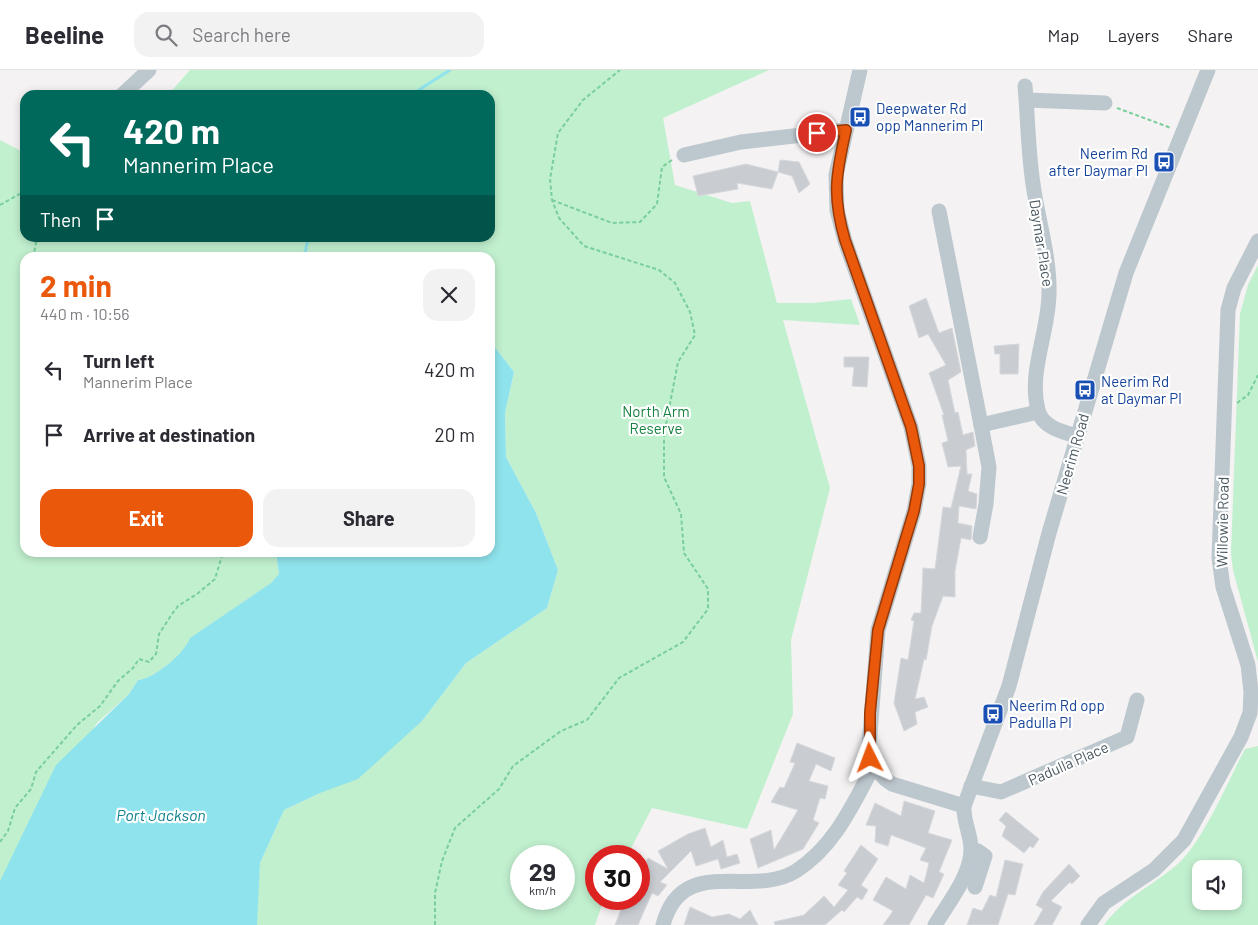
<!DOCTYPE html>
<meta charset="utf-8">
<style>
body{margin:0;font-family:Barlow,sans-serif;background:#f2f2f3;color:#2b2b33;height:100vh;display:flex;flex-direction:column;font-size:19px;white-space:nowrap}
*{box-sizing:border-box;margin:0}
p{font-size:16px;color:#7c7c81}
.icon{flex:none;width:28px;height:28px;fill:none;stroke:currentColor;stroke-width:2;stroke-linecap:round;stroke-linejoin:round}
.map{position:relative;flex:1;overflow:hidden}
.sheet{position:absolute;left:20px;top:182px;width:475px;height:305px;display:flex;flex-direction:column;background:#fff;border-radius:15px;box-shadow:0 2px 8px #0003}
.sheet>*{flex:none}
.guide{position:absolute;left:20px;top:20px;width:475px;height:152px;border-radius:15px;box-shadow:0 2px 8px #0003;background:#00695c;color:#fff;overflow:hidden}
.tools{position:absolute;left:1192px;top:790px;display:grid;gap:10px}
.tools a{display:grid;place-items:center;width:50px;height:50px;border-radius:10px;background:#fff;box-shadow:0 2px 8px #0003;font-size:25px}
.speed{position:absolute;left:510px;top:775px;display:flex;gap:10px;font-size:25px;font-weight:700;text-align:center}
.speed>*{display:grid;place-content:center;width:65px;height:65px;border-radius:50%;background:#fff;box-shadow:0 2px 8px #0003;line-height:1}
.speed small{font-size:12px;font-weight:400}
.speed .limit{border:8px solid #d22;background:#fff;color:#111}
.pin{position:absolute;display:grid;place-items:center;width:42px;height:42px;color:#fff;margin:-21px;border:2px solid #fff;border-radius:50%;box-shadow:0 1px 5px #0007}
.me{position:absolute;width:55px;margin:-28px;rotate:357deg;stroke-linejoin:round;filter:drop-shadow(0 0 4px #0008)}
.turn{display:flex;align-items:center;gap:18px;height:105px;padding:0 20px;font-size:22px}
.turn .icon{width:65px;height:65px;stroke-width:2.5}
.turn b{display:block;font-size:35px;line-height:42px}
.then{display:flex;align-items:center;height:48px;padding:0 20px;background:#0003;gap:10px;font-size:19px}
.round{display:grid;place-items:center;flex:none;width:52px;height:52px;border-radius:15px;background:#f2f2f3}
.overview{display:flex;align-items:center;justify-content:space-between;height:85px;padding:0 20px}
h1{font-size:30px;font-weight:700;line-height:38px;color:#ea580c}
.button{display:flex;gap:10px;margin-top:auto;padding:10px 20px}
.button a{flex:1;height:58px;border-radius:15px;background:#ea580c;color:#fff;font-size:20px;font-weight:700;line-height:58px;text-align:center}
.button a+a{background:#f2f2f3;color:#2b2b33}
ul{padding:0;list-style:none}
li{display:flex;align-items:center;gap:15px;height:65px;padding:0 20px}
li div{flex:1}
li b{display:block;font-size:19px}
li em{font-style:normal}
header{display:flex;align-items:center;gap:30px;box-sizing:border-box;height:70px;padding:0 25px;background:#fff;border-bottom:1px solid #e1e1e2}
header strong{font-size:24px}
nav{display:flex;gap:28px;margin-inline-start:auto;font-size:18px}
.search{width:350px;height:45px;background:#f2f2f3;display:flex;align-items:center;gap:12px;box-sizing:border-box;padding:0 18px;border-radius:15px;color:#7c7c81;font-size:19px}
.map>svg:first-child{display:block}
</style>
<header>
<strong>Beeline</strong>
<div class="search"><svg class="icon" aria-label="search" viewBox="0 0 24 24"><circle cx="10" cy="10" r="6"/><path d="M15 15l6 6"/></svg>Search here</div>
<nav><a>Map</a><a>Layers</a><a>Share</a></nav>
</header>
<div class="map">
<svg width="1258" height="855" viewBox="0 0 1258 855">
<rect width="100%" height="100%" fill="#f4f2f2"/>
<g fill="#c1f0cf" fill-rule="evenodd">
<path d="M190 0H769L663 48 675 115 732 133 750 131 777 233H813L851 229 860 255 783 250 830 418 791 570 793 644 747 759 652 738 627 786H596V829H604L595 855H257L256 852 260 793 284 740 320 723 422 651 466 593 547 538 558 500 536 443 506 387 505 343 514 302 490 271V188H389L385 185C358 184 323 177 298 188H25V482L276 483 279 505 271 513 191 568C185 583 154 609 138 610L129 624 97 653 0 811V70L25 83V168H490V25H168ZM521 786H564V829H521Z"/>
<path d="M1258 195V592L1233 500 1231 483 1240 244 1248 215Z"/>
<path d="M1258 676V855H1104C1123 828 1156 814 1180 792 1205 767 1228 711 1245 679ZM1201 799H1234V831H1201Z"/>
</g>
<g fill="#8fe3ec">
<path d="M340 183 385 185 389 187H298L305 184Z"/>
<path d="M490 271 514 302 505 343 506 387 536 443 558 500 547 538 466 593 422 651 358 709 320 723 284 740 260 793 257 855H0V811L56 695 129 624 138 610C154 609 185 583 190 568L271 513 279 504 276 483 490 482Z"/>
</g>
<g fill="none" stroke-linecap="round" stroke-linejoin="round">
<g stroke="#8fe3ec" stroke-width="3">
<path d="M411 25 450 0"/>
<path d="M305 184 308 168"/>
</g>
</g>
<g fill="#c9cdd1" stroke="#d6d8dd">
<path d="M780 90 799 92 810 114 799 123 792 106 778 102Z"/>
<path d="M746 94 778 102 772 119 737 113 738 119 698 126 693 106Z"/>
<path d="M926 228 939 263 952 258 961 302 948 310 955 343 958 342 963 365 973 362 975 376 966 380 967 404H972L968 421 977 424 976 439 959 436 958 453 972 456 971 470 961 468 955 501V527L943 526 932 556 926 590 924 589 915 629 924 627 928 637 915 642 917 654 904 661 894 633 901 588 908 590 914 551 911 550 914 543H921L923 498 935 499 943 437 951 438 961 396 948 397 942 373 948 371 942 345H944L929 303 946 295 928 264 919 268 909 236Z"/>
<path d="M1019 274 1018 304H1000V284H995L994 276Z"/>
<path d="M844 287H869L867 317 852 316 854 297H844Z"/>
<path d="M797 673 835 688 831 701 816 694 809 711 828 716 825 729 820 728 813 750 819 753 803 779 758 798 750 769 771 760 774 780 798 740 771 732 780 717 784 718 795 693 790 692Z"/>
<path d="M904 731 935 741 928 763 952 770 939 802 944 804 933 828 926 825 909 855H883L893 841 873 830 886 807 906 819 910 805 924 813 929 793 920 790 926 778 891 765 888 776 875 772 876 756 866 755 875 733 901 746Z"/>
<path d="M1006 742 1039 769 1033 778 1030 776 1024 783 1002 766 1006 756 999 750Z"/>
<path d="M705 758 711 777 723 770 727 787 737 784 740 793 721 799 718 789 696 796 691 781 660 812 667 815 658 826 652 823 638 855H615L625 829H639V804L648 788 668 799 658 781 688 764Z"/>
<path d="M861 775 878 789 861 815 868 820 862 830 857 827 844 842 842 840 825 855H775L774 852 804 845 824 826 834 837 848 820 838 815 847 803 844 801Z"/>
<path d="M1005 790 1023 794 1015 825 1008 824 998 855H967L973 838 982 841 990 825 996 827Z"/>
<path d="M1069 794 1080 806 1072 814 1070 812 1051 831 1062 837 1052 855H1034L1043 839 1036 835 1043 822Z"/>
<path d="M690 837 712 847 729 844 740 849 750 840 758 855H684Z"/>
</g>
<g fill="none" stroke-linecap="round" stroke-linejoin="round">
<g stroke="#79ce9b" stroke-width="2" stroke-dasharray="4 2.5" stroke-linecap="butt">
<path d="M1117 38 1171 58"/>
<path d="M552 130 612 153 640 152 657 134 662 97 672 90"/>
<path d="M0 135 25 121"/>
<path d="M33 188 37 168"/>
<path d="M1237 333 1248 325 1258 305"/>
<path d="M0 772 8 761 15 738 31 719 36 702 77 655 100 636 118 611 133 598 139 589 149 592 156 584 159 564 172 544 178 536 197 524 215 509 223 482"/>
<path d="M435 855V823L442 791 455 758 499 719 513 696 561 661 587 650 619 608 683 572 708 539V519L684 483 681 444 664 407V365L678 292 695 265 690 242 675 213 659 200 584 176 559 148 552 130 550 109 558 63 583 30 620 0"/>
</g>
<g stroke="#bdc7ce" stroke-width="15">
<path d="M860 0 836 105 837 140 845 171 911 357 919 396V414L914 441 878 560 869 677C871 693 878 705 892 714L964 736"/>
<path d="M1025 16C1028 49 1028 81 1033 114 1038 150 1050 187 1049 223 1049 261 1028 302 1038 340 1042 357 1062 362 1077 366"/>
<path d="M122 25 149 0"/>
<path d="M1027 30 1105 33"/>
<path d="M684 85 741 72 846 60"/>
<path d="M939 141 981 355 1038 342"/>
<path d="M980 467 986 434 989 397 981 355"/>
<path d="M971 716 1001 722 1127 667 1137 630"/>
<path d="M971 782 978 781 985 786 975 817"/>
<path d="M663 855C682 783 751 829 796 801 835 776 853 734 874 695"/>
<path d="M935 855C948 833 969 808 971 782 972 766 963 752 964 736L1009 616 1049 463 1126 203 1208 0"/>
<path d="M1088 855 1104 833 1154 800 1184 770 1241 667 1250 643 1251 622 1248 595 1223 517 1219 488 1228 240 1234 218 1258 171"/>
</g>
</g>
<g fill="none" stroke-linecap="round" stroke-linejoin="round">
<g stroke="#983908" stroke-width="12">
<path id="route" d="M817 63 846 60C836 104 832 126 845 170L911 357 919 396V414L914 441 878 560 870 643V688"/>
</g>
<use href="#route" stroke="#ea580c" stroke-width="9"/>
</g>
<defs>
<g id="bus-square" transform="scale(1.125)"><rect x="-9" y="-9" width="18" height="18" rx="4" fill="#1a4fb4" stroke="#fff"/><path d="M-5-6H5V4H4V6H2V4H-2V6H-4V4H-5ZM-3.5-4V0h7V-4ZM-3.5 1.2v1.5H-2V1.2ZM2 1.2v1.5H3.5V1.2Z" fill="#fff"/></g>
</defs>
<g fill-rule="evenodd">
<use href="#bus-square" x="860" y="47"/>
<use href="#bus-square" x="1164" y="92"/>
<use href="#bus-square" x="1085" y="320"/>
<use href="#bus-square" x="993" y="644"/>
</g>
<g text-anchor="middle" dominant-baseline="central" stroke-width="4.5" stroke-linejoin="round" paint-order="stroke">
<g font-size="15" fill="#164399" stroke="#fff" text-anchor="start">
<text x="876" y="38">Deepwater Rd<tspan x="876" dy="17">opp Mannerim Pl</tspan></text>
<text x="1148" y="83" text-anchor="end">Neerim Rd<tspan x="1148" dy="17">after Daymar Pl</tspan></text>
<text x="1101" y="311">Neerim Rd<tspan x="1101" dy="17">at Daymar Pl</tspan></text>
<text x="1009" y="635">Neerim Rd opp<tspan x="1009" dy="17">Padulla Pl</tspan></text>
</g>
<g font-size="15" fill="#49575f" stroke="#fff">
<text transform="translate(1042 173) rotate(81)">Daymar Place</text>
<text transform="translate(1072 384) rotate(-74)">Neerim Road</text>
<text transform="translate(1222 452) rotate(-89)">Willowie Road</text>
<text transform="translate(1068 693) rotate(-24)">Padulla Place</text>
</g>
<g font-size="15" fill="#188242" stroke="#fff">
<text x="656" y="341">North Arm<tspan x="656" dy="17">Reserve</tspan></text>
</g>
<g font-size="16" font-style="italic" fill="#0e818f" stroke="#fff">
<text x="161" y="744">Port Jackson</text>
</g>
</g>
</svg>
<div class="tools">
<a><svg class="icon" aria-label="sound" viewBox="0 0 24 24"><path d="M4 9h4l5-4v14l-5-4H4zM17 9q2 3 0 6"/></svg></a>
</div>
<div class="speed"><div>29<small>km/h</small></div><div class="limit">30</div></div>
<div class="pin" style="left:817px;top:63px;background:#d93025"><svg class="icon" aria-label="arrive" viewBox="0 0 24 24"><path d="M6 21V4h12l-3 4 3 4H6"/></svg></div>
<svg class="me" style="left:870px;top:688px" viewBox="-20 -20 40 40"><path d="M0-17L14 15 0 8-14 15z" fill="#ea580c" stroke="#fff" stroke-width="4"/></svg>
<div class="guide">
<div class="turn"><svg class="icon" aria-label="left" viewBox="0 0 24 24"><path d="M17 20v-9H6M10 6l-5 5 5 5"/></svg><div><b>420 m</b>Mannerim Place</div></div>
<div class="then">Then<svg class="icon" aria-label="arrive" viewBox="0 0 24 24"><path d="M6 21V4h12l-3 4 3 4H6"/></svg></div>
</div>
<section class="sheet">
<div class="overview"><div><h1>2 min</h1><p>440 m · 10:56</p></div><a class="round"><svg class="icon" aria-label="close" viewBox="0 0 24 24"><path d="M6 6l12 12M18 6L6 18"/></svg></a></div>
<ul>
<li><svg class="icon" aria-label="left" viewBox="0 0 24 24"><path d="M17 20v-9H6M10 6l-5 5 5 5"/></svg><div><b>Turn left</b><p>Mannerim Place</p></div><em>420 m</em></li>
<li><svg class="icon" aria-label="arrive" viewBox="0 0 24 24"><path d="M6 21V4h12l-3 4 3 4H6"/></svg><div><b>Arrive at destination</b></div><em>20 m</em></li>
</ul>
<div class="button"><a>Exit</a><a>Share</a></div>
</section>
</div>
